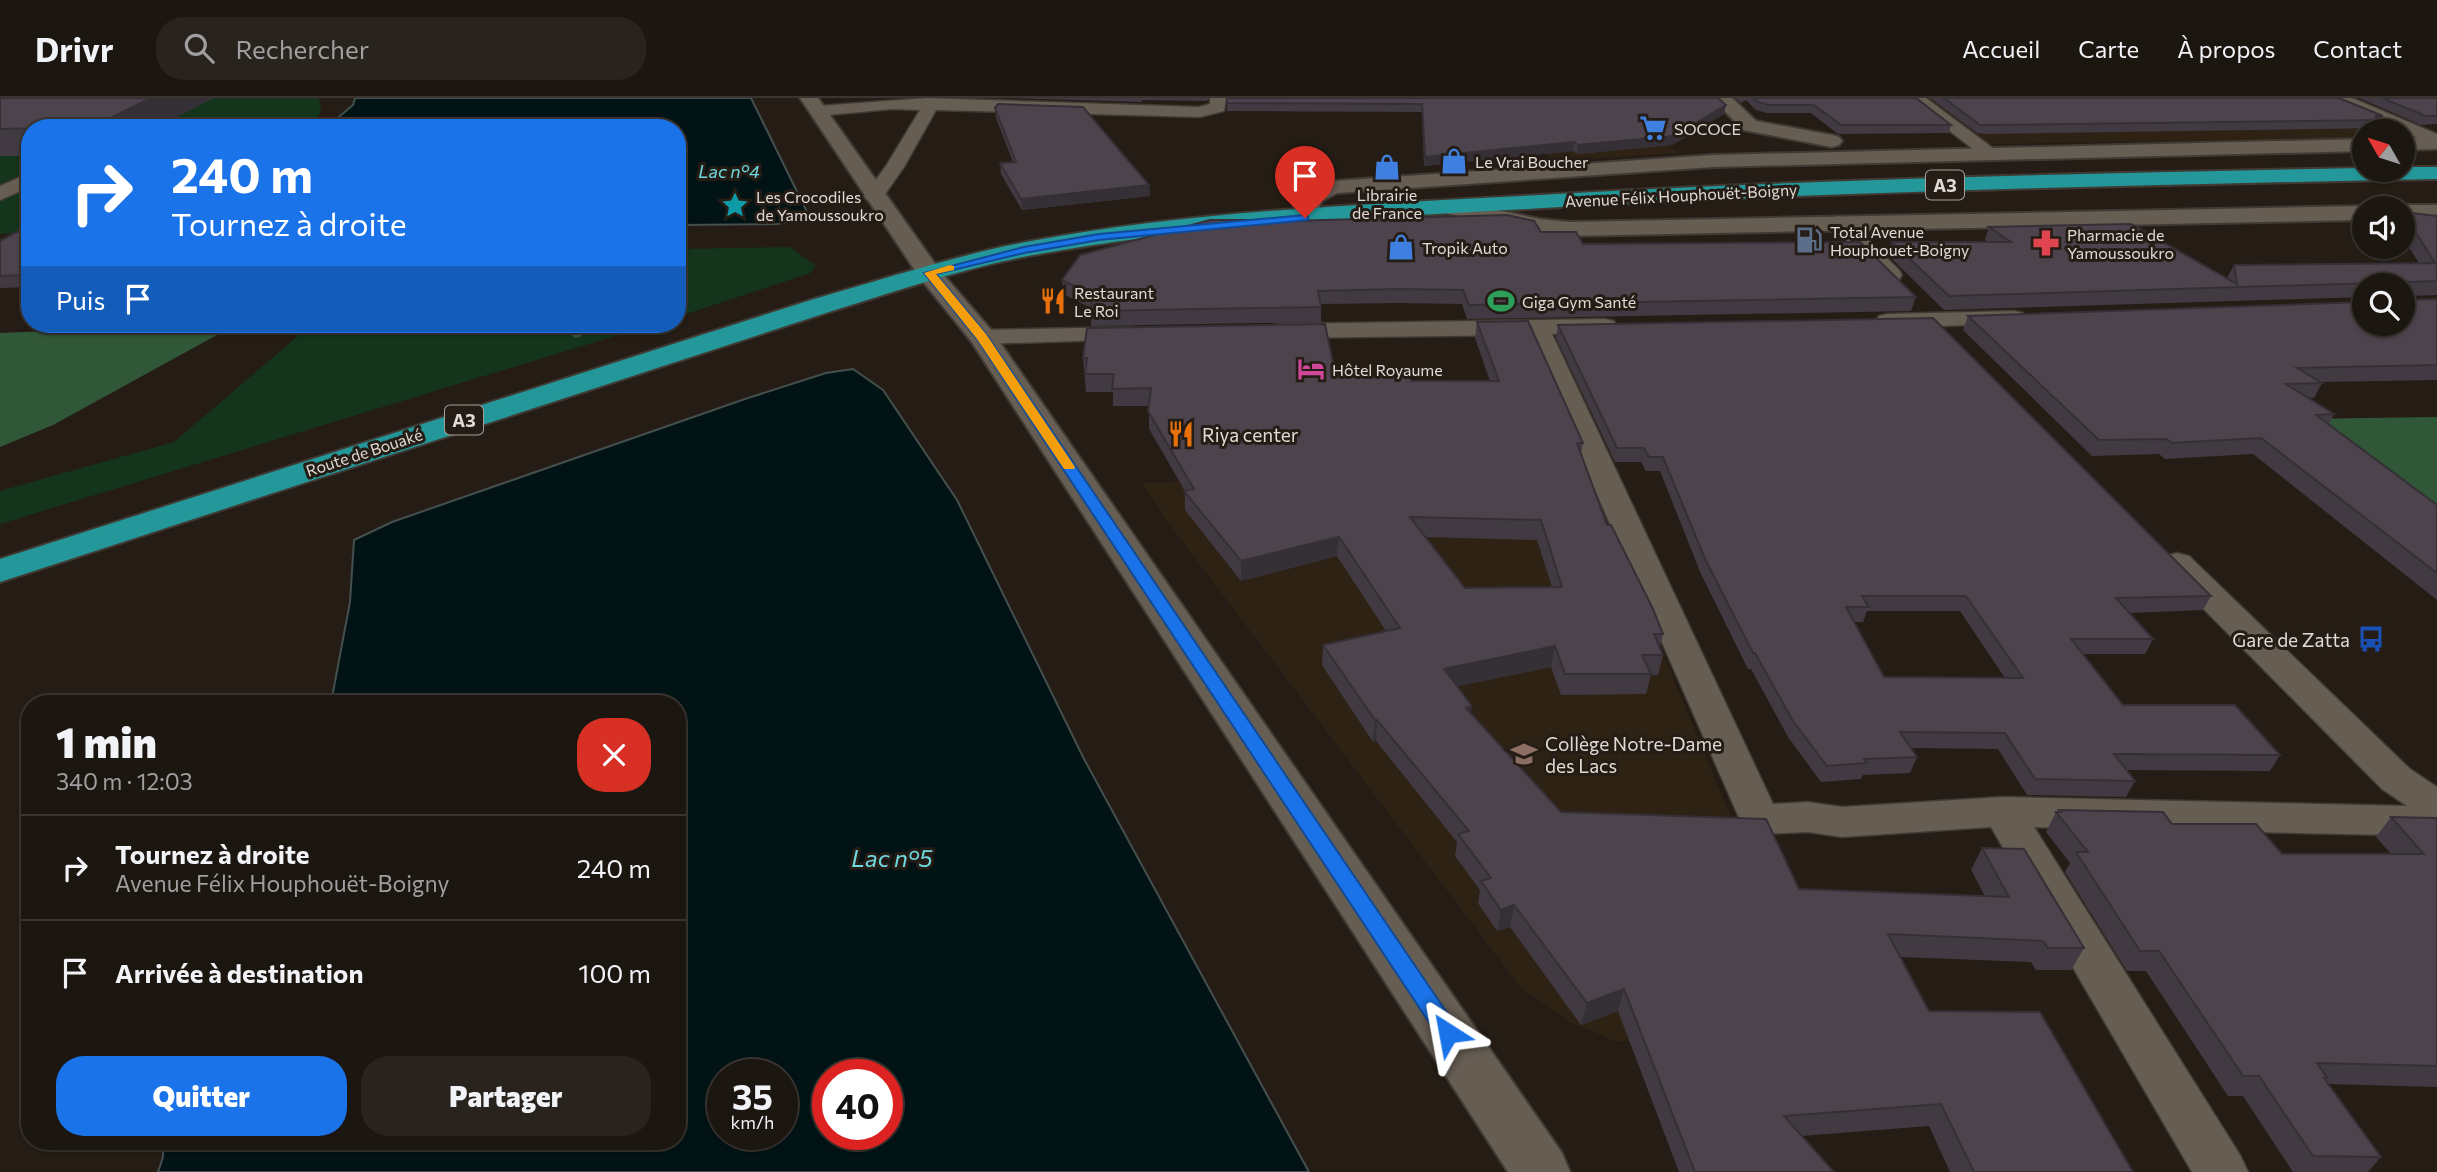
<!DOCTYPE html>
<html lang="fr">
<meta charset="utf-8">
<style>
body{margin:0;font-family:Commissioner,sans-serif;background:#29231e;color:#f1f3f6;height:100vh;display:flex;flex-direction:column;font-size:26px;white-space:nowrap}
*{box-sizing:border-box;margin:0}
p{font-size:23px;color:#a09f9f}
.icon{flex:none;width:38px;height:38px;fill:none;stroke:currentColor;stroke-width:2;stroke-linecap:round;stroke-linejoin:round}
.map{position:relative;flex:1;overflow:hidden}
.sheet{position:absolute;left:21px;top:597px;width:665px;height:455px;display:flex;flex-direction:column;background:#1c1610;border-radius:28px;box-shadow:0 2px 5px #0004,0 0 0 2px #3a3530}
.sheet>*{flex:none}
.hud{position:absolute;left:21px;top:21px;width:665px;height:214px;border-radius:28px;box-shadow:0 2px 5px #0004,0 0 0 2px #3a3530;background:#1a73e8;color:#fff;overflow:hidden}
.needle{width:46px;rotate:309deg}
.buttons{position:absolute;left:2352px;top:21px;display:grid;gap:14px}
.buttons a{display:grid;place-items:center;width:63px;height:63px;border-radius:50%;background:#1c1610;box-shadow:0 2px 5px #0004,0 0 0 2px #3a3530;font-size:35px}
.speed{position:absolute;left:707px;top:961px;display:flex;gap:14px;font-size:35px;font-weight:700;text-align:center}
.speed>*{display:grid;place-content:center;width:91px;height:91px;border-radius:50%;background:#1c1610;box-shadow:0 2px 5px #0004,0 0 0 2px #3a3530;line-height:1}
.speed small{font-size:18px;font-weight:400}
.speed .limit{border:10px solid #d22;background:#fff;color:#111}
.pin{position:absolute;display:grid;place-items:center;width:60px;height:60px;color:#fff;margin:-72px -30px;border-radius:50% 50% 50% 0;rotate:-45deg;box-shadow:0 0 7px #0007}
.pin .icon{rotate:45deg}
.me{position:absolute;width:77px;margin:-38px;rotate:326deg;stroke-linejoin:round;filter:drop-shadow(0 0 5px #0008)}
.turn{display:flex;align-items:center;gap:24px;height:147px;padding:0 35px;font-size:32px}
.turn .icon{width:91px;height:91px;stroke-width:2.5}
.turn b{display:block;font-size:49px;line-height:60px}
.then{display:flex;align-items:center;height:66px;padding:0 35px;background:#0003;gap:14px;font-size:26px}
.round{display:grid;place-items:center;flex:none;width:74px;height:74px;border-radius:28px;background:#29231e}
.headline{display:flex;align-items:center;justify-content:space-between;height:119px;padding:0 35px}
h1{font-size:42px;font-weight:800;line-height:52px}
.action{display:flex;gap:14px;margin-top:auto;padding:14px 35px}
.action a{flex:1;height:80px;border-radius:28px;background:#1a73e8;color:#fff;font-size:28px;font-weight:800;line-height:80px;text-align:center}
.action a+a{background:#29231e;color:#f1f3f6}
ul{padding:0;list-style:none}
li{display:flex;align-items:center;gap:21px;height:105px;padding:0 35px;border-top:2px solid #3a3530}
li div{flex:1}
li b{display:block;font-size:26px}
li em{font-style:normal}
header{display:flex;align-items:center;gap:42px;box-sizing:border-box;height:98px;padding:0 35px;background:#1c1610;border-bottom:2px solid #3a3530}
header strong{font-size:33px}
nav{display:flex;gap:38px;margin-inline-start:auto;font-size:24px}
.search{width:490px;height:63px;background:#29231e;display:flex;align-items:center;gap:18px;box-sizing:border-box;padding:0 24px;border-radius:28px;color:#a09f9f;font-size:26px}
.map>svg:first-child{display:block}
</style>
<header>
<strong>Drivr</strong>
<div class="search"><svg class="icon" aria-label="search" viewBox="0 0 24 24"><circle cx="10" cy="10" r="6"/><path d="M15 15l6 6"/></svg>Rechercher</div>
<nav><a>Accueil</a><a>Carte</a><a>À propos</a><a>Contact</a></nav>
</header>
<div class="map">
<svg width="2437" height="1074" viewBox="0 0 2437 1074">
<rect width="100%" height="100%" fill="#251d15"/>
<g fill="#2e2215">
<path d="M1919 0H2316L2391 33H2364V40L1982 46Z"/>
<path d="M1527 24 1666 45 1679 55 1551 63Z"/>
<path d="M1584 367 1824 942 1615 943 1570 924 1521 890 1166 422 1142 385Z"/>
</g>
<g fill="#14351b">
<path d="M0 0H319L321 12 313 30H30V134L0 136Z"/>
<path d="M790 149 816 168 810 175 677 219V151Z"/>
<path d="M312 226H654L0 426V393L174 344Z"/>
</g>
<g fill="#305737">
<path d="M171 226H237L53 327 0 349V235L167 228Z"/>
<path d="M2437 319V432L2294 321Z"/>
</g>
<g fill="#011315" stroke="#444f4e" stroke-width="2" fill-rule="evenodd">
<path d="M355 0H751L810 120 777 126 677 127V30H326L353 7Z"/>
<path d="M853 271 883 292 957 402 1084 661 1309 1074H158L163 1059V1043H677V606L331 605 350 504 354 442 392 424 745 301 826 275ZM723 976H782V1036H723ZM828 976H887V1036H828Z"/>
</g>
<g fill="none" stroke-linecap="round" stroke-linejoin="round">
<path fill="#444f4e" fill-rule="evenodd" d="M560 226H569L582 238 575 240Z"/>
<g stroke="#403a34" stroke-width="3">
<g id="street">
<path d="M927 0 1199 9 1210 6V0H1226L1224 13 1200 19 936 12 904 69 881 102H867L864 98 886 68 920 12 892 11 818 18 809 13 818 8Z"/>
<path d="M1907 0H1926L1998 54 1996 58H1982Z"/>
<path d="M2330 0H2352L2437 36V48L2332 4Z"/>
<path d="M30 75V89L0 102V88Z"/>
<path d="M1839 118 1846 120 1899 172 1902 177 1899 182H1883L1832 128 1829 124 1832 120Z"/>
<path d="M2014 213 2023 215 2026 220 2023 225 1888 230 1879 228 1876 223 1879 218 1888 216Z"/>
<path d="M1605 221 1614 223 1617 228 1614 233 1552 236 1773 706 1808 704 1842 709 2003 699 2407 708 2382 691 2165 472 2161 465 2165 458 2177 455 2189 458 2410 671 2437 689V738L2034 729 2240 1057 2248 1074H2192L1991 729 1842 739 1808 734 1759 736 1744 731 1527 237 1279 240 1270 238 1267 233 1270 228 1279 226Z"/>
<path d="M1132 229 1141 231 1144 236 1141 241 982 246 973 244 970 239 973 234 982 232Z"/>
</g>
</g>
<g stroke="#403a34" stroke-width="4">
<g id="secondary">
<path d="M800 0H818L938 170 992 233 1562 1055 1570 1074H1508L971 243 920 180Z"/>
<path d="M1712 0H1732L1756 23 1832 37 1839 39 1842 43 1839 47 1832 49 1743 32Z"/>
<path d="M2437 39V51L2403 52V40Z"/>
<path d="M2364 41V53L1713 69 1337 95 1322 103 1313 125H1297L1294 120 1304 94 1333 83 1713 57Z"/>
<path d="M1453 103 1540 121 1570 124 2364 108 2372 110H2364V122L1570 138 1540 135 1445 115 1442 110 1445 105Z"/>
<path d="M2403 107H2437V121H2403V110H2394Z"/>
</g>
</g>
<g stroke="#403a34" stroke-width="4">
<path id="highway" d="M2403 69H2437V81C2145 87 1853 93 1561 109 1383 120 1203 125 1028 158 961 171 897 193 832 213L0 484V461L814 201C884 181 954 158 1026 144 1200 111 1380 106 1557 96 1826 81 2095 75 2364 70L2403 72Z"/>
</g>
<use href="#street" fill="#665d53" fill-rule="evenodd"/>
<use href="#secondary" fill="#665d53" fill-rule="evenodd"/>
<use href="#highway" fill="#239799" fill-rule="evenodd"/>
</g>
<g fill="#413a42" fill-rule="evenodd">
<path d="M0 0H213L156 30H30V58H0Z"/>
<path d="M1010 0H1209L1207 3 1142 2 1141 4Z"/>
<path d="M1718 0 1724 16 1672 47 1577 56 1573 53 1424 68 1422 14 1227 13V5Z"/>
<path d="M1735 0H1916L1951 27 1949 35 1838 36 1811 15H1767L1756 12 1746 2 1741 5Z"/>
<path d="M1930 0H2339L2383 18 2382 20 2384 22 2380 30 1985 36 1977 35Z"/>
<path d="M2359 0H2437V26L2421 27Z"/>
<path d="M995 10 1149 87 1150 98 1022 112 1001 76 1000 65 1013 64 996 20Z"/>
<path d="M2403 115 2437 118V197L2409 198V202L2437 201V282L2320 284 2322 285 2314 300H2309L2334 316 2329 326 2437 407V502L2253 356 2165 361 2159 356 2092 358 1963 232 1968 218 2364 226 2403 187H2364V199L1944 212 1888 157 1892 144H1987L1985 142 1989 129 2227 180 2234 167 2419 165 2403 140Z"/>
<path d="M1253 124 1541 134 1583 146 1916 199 1911 213 1467 221 1462 206 1397 205 1321 206V224L1091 228V210L1063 196 1062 182Z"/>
<path d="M30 127V189L0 190V143Z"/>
<path d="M1477 224 1583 345 1581 356 1607 427 1663 536 1660 549 1663 557 1658 577H1651L1646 596 1561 597 1551 569 1457 588 1471 616 1561 714 1799 791 1985 798 1971 772 1982 750 2084 850 2071 872H2036L2031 864 1900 859 1929 913 2133 1074H1950L1929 1028 1801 1038 1834 1074H1679L1618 913 1581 927 1510 829 1497 833 1478 805 1480 792 1455 758 1457 744 1376 643 1373 644 1322 567 1323 547 1386 533 1337 458 1241 483 1185 412V393L1149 331V308H1113V294H1086L1083 260 1335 275 1411 283H1490L1475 240ZM1425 439 1537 442 1552 489 1465 490Z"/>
<path d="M1558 227 2211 498 2203 512 2129 515 2153 541 2145 556H2083L2123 607 2280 657 2270 673 2126 672 2135 683 2126 699 2027 697 1998 651 1911 650 1917 659 1910 675 1863 677 1861 681 1821 684 1788 639 1751 571H1748L1701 476 1660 373H1646L1641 364H1615L1556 240ZM1867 513H1960L2005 580 1884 579 1854 524H1863Z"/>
<path d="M2059 712 2172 726 2282 756H2391L2376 739 2391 719 2437 720V989L2328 986 2381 1059 2368 1074H2293L2243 998H2228L2146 873H2127L2065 774 2070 765 2046 734 2056 714H2058Z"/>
</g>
<g fill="#352f36">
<path d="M151 0H213L156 30H92Z"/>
<path d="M1726 7 1724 16 1672 47 1577 56 1578 47Z"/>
<path d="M1574 44 1573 53 1424 68 1425 59Z"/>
<path d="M1149 87 1150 98 1022 112 1021 101Z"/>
<path d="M1339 439 1337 458 1241 483V463Z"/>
<path d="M1555 548 1551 569 1441 592 1444 571Z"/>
<path d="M1472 608 1469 629 1466 610Z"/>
<path d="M1375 622H1377L1376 643 1373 644Z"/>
<path d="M1514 807 1510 829 1497 833 1501 812Z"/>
<path d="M1624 891 1618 913 1581 927 1587 905Z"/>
</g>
<g fill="#4c434d" stroke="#352f36" stroke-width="2" fill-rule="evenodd">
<path d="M0 0H151L92 29 0 31Z"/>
<path d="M1227 0H1718L1726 7 1674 38 1578 47 1574 44 1425 59 1422 6 1227 5Z"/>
<path d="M1754 0H1916L1951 27H1841L1814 7H1769L1758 4Z"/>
<path d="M1944 0H2339L2383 18H2375L2384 22 1988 27H1980Z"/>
<path d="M2382 0H2437V18H2426Z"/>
<path d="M998 6 1083 9 1149 87 1021 101 1000 65 1016 64 995 10Z"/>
<path d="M2403 114 2437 118V183L2409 184V202L2437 201V267L2297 270 2322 285 2286 286 2334 316 2316 317 2437 407V475L2261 340 2172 345 2166 341 2099 342 1968 218 2364 204V226H2403V187H2373V185L1949 198 1892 144H2011L1989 129 2131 126 2237 186 2234 167 2435 165Z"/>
<path d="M1507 117 1534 123 1541 134H1576L1583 146 1860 144 1916 199 1469 207 1463 192 1398 191 1318 193 1321 209 1091 213 1093 197 1062 182 1080 157 1210 122H1251L1253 124Z"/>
<path d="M30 127V177L0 178V143Z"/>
<path d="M1933 220 2211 498 2116 500 2153 541H2071L2123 607H2235L2280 657 2114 656 2135 683 2035 681 2005 635 1900 634 1917 659 1864 661 1867 665 1827 668 1793 623 1755 555H1753L1705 461 1663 359H1649L1644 350H1617L1558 227ZM1862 498H1966L2023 580 1884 579 1846 509H1869Z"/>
<path d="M1528 223 1583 345H1577L1607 427H1611L1653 511 1663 536H1654L1663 557H1642L1651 576H1565L1555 548 1444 571 1472 608 1466 610 1561 714 1766 721 1799 791 2009 799 1982 750 2024 751 2084 850H2048L2043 843 1888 836 1929 913 2040 914 2133 1074H1974L1941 1006 1784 1018 1834 1074H1695L1624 891 1587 905 1514 807 1501 812 1481 783 1491 780 1458 736 1469 733 1377 622H1375L1323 547 1400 530 1339 439 1241 463 1184 393 1194 391 1148 313 1151 290 1112 291 1114 276H1085L1087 260H1083L1087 230 1325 226 1335 275 1410 277 1411 283H1499L1477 224ZM1410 419 1541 422 1562 489 1465 490Z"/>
<path d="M2059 712 2163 714 2172 726H2256L2282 756H2424L2391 719 2437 720V968L2317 965 2327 980H2324L2381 1059 2313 1058 2259 978H2243L2159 853H2140L2076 754H2088L2056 714H2061Z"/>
</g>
<path fill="#1a73e8" stroke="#114b97" stroke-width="2" d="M1305 117 1308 118V122L1099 142 1024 155 936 176 986 236 1456 928 1459 935 1456 941 1448 944 1440 941 977 241 924 175 1024 149 1099 136Z"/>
<path fill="#f59e0b" d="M950 167 954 168V172L936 176 986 236 1075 369 1074 371H1064L977 241 924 175Z"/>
<defs>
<g id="supermarket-bare" transform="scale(2.1)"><path d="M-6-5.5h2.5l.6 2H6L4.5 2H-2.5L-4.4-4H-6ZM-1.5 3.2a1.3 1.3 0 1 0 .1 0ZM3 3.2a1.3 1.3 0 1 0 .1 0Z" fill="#3f7fe0" stroke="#251d15" stroke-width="2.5" paint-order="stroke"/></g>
<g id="shop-bare" transform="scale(2.1)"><path d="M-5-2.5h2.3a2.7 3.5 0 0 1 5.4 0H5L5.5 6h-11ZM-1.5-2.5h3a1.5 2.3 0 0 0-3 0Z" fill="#3f7fe0" stroke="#251d15" stroke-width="2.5" paint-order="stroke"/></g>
<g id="sight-bare" transform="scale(2.1)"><path d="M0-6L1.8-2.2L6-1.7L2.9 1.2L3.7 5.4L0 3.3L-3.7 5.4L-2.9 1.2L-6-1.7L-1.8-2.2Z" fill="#0f9aa8" stroke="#251d15" stroke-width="2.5" paint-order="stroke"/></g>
<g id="fuel-bare" transform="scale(2.1)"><path d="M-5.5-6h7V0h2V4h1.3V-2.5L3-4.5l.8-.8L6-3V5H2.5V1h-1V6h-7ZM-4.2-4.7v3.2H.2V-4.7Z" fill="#5c6f8a" stroke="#251d15" stroke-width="2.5" paint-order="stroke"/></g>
<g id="pharmacy-bare" transform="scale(2.1)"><path d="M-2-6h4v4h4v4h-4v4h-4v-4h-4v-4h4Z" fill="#e0444e" stroke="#251d15" stroke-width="2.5" paint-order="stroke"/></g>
<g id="restaurant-bare" transform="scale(2.1)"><path d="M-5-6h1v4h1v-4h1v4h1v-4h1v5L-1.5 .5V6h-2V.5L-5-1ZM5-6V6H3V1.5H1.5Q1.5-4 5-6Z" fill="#e8710a" stroke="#251d15" stroke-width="2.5" paint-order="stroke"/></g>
<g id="stadium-bare" transform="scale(2.1)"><path d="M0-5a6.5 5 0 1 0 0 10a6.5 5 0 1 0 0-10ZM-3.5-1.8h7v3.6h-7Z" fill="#2e9e5b" stroke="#251d15" stroke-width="2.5" paint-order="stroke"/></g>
<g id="hotel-bare" transform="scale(2.1)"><path d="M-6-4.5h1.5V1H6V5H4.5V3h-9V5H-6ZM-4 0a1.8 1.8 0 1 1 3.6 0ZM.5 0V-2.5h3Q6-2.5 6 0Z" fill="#d1479c" stroke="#251d15" stroke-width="2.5" paint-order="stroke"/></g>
<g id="bus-bare" transform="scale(2.1)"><path d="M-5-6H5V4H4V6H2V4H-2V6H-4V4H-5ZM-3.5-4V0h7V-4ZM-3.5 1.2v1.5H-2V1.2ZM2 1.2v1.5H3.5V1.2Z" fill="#1a4fb4" stroke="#251d15" stroke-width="2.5" paint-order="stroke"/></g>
<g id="school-bare" transform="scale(2.1)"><path d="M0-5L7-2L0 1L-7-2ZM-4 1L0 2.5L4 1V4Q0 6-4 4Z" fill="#8d6e63" stroke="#251d15" stroke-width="2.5" paint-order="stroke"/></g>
</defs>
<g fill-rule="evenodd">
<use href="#supermarket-bare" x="1653" y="30"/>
<use href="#shop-bare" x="1454" y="63"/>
<use href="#shop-bare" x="1387" y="69"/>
<use href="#sight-bare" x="735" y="107"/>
<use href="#fuel-bare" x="1809" y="142"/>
<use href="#pharmacy-bare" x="2046" y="145"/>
<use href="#shop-bare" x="1401" y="149"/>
<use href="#restaurant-bare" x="1053" y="203"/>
<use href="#stadium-bare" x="1501" y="203"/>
<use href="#hotel-bare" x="1311" y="271"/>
<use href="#restaurant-bare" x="1181" y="336"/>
<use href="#bus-bare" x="2371" y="541"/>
<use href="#school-bare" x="1524" y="656"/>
</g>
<g text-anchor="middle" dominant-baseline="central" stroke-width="6" stroke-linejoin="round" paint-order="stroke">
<g font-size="16" fill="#e0dad4" stroke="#251d15" text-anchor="start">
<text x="1674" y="30">SOCOCE</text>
<text x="1475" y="63">Le Vrai Boucher</text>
<text x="1387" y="96" text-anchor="middle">Librairie<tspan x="1387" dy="18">de France</tspan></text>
<text x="756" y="98">Les Crocodiles<tspan x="756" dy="18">de Yamoussoukro</tspan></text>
<text x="1830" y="133">Total Avenue<tspan x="1830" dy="18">Houphouet-Boigny</tspan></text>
<text x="2067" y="136">Pharmacie de<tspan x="2067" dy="18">Yamoussoukro</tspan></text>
<text x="1422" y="149">Tropik Auto</text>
<text x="1074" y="194">Restaurant<tspan x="1074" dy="18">Le Roi</tspan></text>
<text x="1522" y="203">Giga Gym Santé</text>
<text x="1332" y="271">Hôtel Royaume</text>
</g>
<g font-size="16" fill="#e0dad4" stroke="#251d15">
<text transform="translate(1681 97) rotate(-3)">Avenue Félix Houphouët-Boigny</text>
<text transform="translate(364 354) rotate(-18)">Route de Bouaké</text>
</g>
<g font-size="18" font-style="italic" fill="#6fd9e1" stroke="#251d15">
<text x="729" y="73">Lac n°4</text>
</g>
<g fill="#251d15" stroke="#a8a19b" stroke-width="2">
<rect x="1926" y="72.5" width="38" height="29" rx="5"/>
<rect x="445" y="307.5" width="38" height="29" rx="5"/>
</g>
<g font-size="18" font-weight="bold" fill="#e0dad4">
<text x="1945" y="87">A3</text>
<text x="464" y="322">A3</text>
</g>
<g font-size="19" fill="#e0dad4" stroke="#251d15" text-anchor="start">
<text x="1202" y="336">Riya center</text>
<text x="2350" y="541" text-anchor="end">Gare de Zatta</text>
<text x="1545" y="645">Collège Notre-Dame<tspan x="1545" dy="22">des Lacs</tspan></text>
</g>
<g font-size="24" font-style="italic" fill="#6fd9e1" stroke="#251d15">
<text x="892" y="759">Lac n°5</text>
</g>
</g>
</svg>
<div class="buttons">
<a><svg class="needle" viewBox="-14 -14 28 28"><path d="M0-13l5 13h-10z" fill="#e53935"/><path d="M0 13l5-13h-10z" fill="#a09f9f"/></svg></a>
<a><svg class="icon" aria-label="sound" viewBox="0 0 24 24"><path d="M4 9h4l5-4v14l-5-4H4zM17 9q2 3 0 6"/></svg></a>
<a><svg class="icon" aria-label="search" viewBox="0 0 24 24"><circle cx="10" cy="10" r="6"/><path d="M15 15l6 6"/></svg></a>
</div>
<div class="speed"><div>35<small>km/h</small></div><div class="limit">40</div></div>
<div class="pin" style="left:1305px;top:120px;background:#d93025"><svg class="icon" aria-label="arrive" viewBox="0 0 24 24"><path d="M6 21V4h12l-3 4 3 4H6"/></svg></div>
<svg class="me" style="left:1448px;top:935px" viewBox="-20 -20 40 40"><path d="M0-17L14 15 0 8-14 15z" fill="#1a73e8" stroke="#fff" stroke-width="4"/></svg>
<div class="hud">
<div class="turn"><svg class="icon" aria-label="right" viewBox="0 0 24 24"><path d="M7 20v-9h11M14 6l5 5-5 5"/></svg><div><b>240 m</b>Tournez à droite</div></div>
<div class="then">Puis<svg class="icon" aria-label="arrive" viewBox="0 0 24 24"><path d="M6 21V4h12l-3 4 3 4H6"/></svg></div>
</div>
<section class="sheet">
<div class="headline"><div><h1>1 min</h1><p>340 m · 12:03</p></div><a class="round" style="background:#d93025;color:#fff"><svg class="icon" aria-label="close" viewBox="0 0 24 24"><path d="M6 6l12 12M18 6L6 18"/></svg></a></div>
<ul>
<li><svg class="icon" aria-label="right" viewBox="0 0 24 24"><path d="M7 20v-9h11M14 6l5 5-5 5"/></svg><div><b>Tournez à droite</b><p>Avenue Félix Houphouët-Boigny</p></div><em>240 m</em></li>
<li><svg class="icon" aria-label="arrive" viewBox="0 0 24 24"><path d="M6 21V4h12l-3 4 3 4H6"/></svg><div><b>Arrivée à destination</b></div><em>100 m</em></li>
</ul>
<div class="action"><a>Quitter</a><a>Partager</a></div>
</section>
</div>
